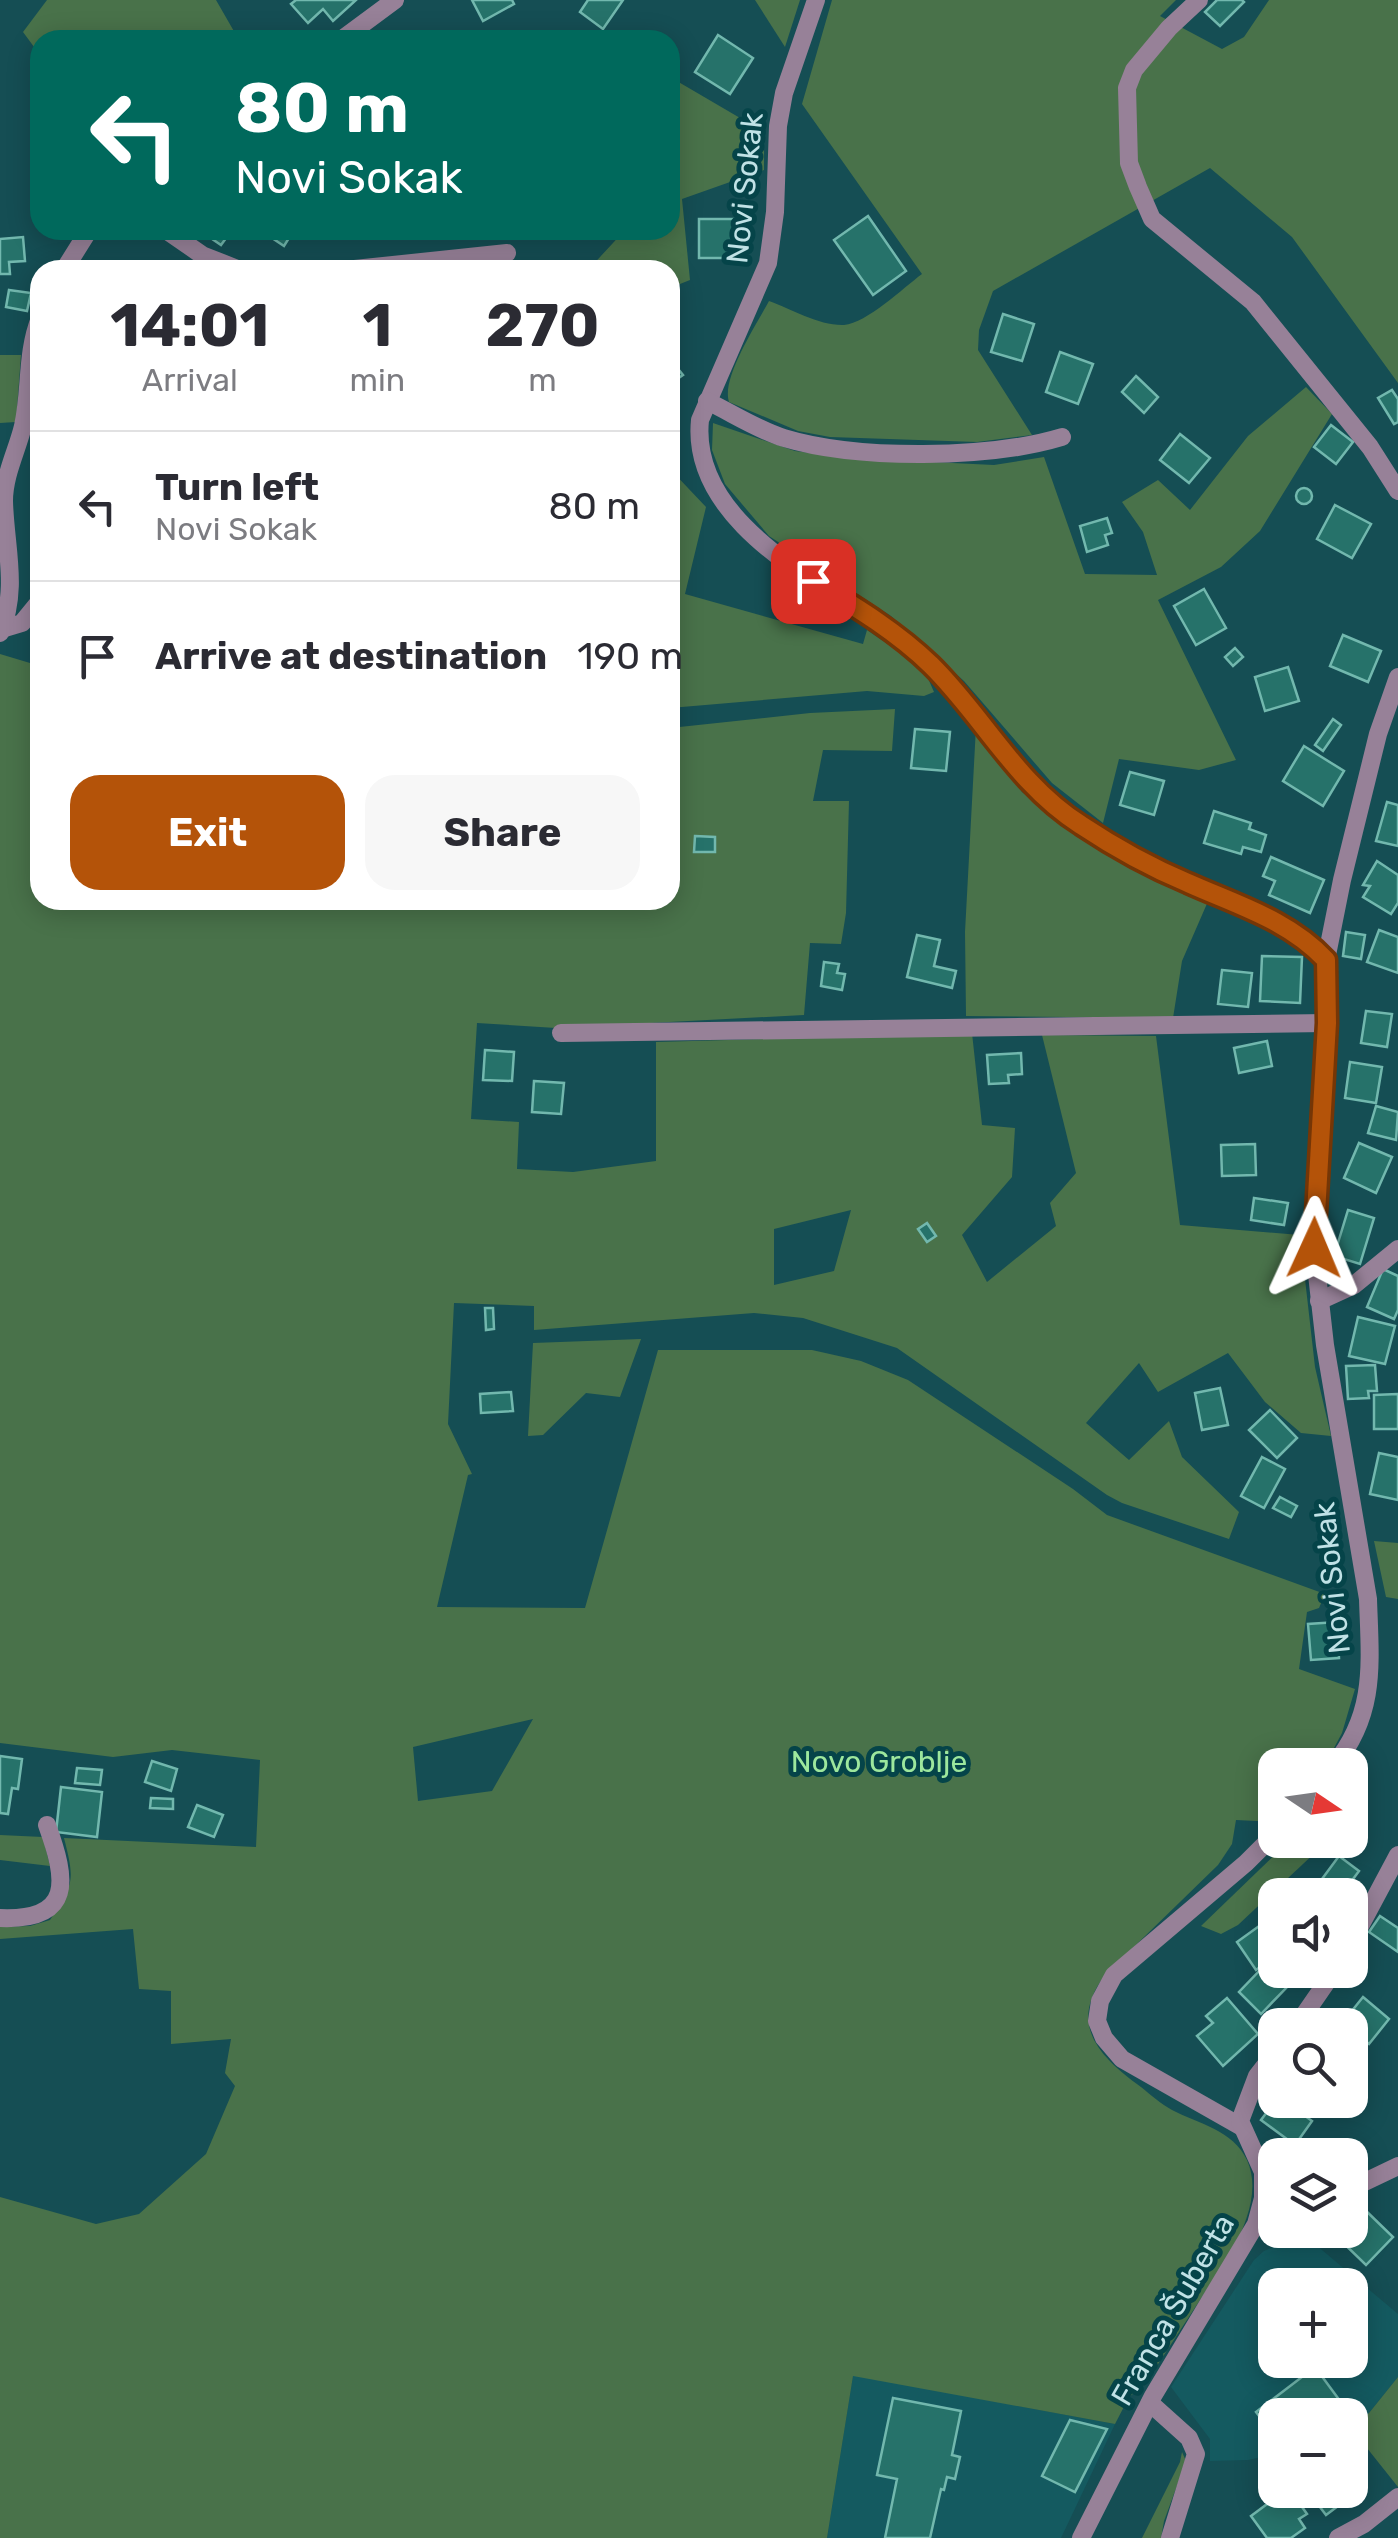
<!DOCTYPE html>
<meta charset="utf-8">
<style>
body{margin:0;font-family:Rubik,sans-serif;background:#f7f7f7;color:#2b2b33;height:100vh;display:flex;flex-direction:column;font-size:38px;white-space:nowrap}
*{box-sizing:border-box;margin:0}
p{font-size:32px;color:#7c7c81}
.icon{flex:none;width:55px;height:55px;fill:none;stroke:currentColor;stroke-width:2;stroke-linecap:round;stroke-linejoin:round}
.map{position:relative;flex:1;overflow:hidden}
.panel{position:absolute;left:30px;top:260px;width:650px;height:650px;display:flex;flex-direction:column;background:#fff;border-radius:30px;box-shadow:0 5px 25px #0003}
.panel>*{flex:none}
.hud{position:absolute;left:30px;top:30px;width:650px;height:210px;border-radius:30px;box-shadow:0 5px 25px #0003;background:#00695c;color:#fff;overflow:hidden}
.needle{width:65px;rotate:103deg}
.tools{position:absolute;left:1258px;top:1748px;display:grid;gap:20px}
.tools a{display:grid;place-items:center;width:110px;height:110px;border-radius:20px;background:#fff;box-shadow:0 5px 25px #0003;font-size:50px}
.pin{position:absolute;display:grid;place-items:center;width:85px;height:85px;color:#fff;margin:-42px;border-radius:20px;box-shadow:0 5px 15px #0006}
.me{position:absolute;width:110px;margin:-55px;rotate:1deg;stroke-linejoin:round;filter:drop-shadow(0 0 8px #0008)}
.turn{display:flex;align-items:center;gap:35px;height:210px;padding:0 40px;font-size:45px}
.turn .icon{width:130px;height:130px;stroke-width:2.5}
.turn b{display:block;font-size:70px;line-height:85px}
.eta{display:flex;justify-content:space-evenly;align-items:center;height:170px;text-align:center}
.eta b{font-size:60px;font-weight:700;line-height:70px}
.primary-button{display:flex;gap:20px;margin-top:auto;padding:20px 40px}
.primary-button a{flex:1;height:115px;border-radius:30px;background:#b45309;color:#fff;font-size:40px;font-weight:700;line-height:115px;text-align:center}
.primary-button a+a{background:#f7f7f7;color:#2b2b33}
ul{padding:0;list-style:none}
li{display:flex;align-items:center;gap:30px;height:150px;padding:0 40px;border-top:2px solid #e1e1e2}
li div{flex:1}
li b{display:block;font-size:38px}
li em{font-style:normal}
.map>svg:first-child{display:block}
</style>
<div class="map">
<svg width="1398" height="2538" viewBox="0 0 1398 2538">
<rect width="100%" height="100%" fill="#154e54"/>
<g fill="#145a60" fill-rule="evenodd">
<path d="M1303 2234 1398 2314V2377L1369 2413 1350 2429V2415H1275V2454L1248 2460 1210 2461V2439L1171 2387 1254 2260 1264 2251ZM1275 2285H1350V2360H1275Z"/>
<path d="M853 2375 1115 2424 1061 2538H827Z"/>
</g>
<g fill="#49724a" fill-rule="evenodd">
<path d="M47 0H216L239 40H113L102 30 91 40H40V55L23 32Z"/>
<path d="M755 0H800L785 47Z"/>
<path d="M832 0H1176L1160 16 1222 49 1244 37 1269 0H1398V383L1292 237 1210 168 993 291 979 330 978 350 1032 435 977 442 830 437 798 431 729 402C721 378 757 324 769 301 791 309 820 326 844 325 867 323 903 288 922 274L802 104Z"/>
<path d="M670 77 764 132V170L682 199 690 280 670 288V270H588L625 230H670V164L674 158 670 155Z"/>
<path d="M0 355H21L16 422 0 423Z"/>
<path d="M1306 387 1332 414 1260 531 1221 567 1158 600 1236 760 1199 770 1119 759 1103 823 1052 783 964 681 891 616 769 536 725 484 712 450 713 423 795 451 848 458 994 465 1044 457 1085 574 1157 575 1143 532 1122 502 1158 480 1190 510 1248 436Z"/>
<path d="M670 469 706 507 685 594 863 644 867 630 924 669 934 692 924 696 867 691 670 708Z"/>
<path d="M0 654 40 666V900H670V728L810 713 895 709 892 751 823 750 813 801H849L846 913 841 944 810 943 804 1015 556 1028 477 1023 471 1119 519 1122 517 1169 573 1172 656 1161V1042L972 1033 982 1125 1015 1128 1012 1177 962 1235 987 1282 1056 1226 1050 1203 1076 1173 1042 1035 1156 1036 1180 1225 1300 1235 1315 1367 1331 1436 1301 1433 1265 1402 1228 1353 1158 1392 1139 1363 1086 1423 1129 1460 1169 1421 1182 1457 1239 1512 1229 1539 1122 1503 1107 1495 897 1348 803 1318 754 1313 534 1330V1306L454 1303 448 1424 472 1474 468 1475 437 1607 585 1608 658 1350H812L861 1361 908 1380 1073 1489 1107 1515 1325 1594 1319 1608 1307 1612 1299 1669 1355 1689 1342 1733 1326 1763 1275 1765V1822L1236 1820 1232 1844 1218 1865 1105 1975C1067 2025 1100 2057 1141 2087 1151 2095 1161 2104 1172 2110 1199 2124 1233 2130 1247 2160 1260 2189 1247 2221 1234 2248L1145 2384 1129 2397 1115 2424 853 2376 827 2538H0V2197L96 2224 139 2214 206 2154 235 2086 225 2073 231 2039 171 2044V1991L139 1989 133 1929 0 1939V1927L30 1926 50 1920C74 1884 75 1881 64 1838L256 1847 260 1760 172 1750 113 1757 0 1743ZM851 1210 834 1271 774 1285V1229ZM533 1719 492 1791 418 1801 413 1747Z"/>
<path d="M976 727 1022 792 1069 829 1209 899 1182 961 1173 1018 966 1016 965 932Z"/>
<path d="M641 1339 620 1397 586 1393 543 1435 528 1436 533 1343Z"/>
<path d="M1374 1541 1398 1543V1599L1386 1597Z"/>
<path d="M0 1835 43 1837 50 1866 0 1860Z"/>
<path d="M1290 1840H1325L1320 1848 1238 1925 1221 1934 1201 1926Z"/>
<path d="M1398 2377V2487L1351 2428 1369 2413Z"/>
<path d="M1182 2452 1186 2461 1164 2521 1161 2538H1142L1180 2462Z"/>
</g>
<g fill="#26726a" stroke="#72b8ae" stroke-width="2.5">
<path d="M296 0H356L333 21 323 9 308 23 291 4Z"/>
<path d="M472 0H512L514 4 483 21Z"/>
<path d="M588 0H623L603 29 580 12Z"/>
<path d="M1217 0H1242L1244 2 1220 26 1205 12Z"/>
<path d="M718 35 753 58 730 94 695 72Z"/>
<path d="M868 216 906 271 873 295 834 240Z"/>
<rect x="699" y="219" width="44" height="39"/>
<path d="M199 230H232L221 245Z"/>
<path d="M260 230H294L284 246Z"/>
<path d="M23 237 25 261 9 262 10 274H0V239Z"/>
<path d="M9 290 31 293 27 311 6 307Z"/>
<path d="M1003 314 1034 324 1022 361 991 352Z"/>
<path d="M1060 352 1093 364 1078 404 1046 392Z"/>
<path d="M670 359 683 375 670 384Z"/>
<path d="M1136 376 1158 397 1144 413 1122 392Z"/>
<path d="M1392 390 1398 399V422L1394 424 1378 398Z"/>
<path d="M1331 425 1353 442 1336 464 1314 447Z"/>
<path d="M1180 434 1210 458 1189 483 1160 460Z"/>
<circle cx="1304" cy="496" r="8"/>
<path d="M1335 505 1371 524 1352 558 1317 539Z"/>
<path d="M1107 518 1112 533 1105 535 1108 545 1087 552 1080 526Z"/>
<path d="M1204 589 1226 628 1196 645 1174 606Z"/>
<path d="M1343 635 1381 651 1368 682 1330 666Z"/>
<path d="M1235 648 1243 657 1233 666 1225 657Z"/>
<path d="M1288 667 1299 701 1265 711 1255 677Z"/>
<path d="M1333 719 1341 725 1323 751 1315 745Z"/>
<path d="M915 729 950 732 946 771 911 768Z"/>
<path d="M1304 746 1344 771 1323 806 1283 781Z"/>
<path d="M1130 772 1164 781 1154 815 1120 805Z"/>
<path d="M1387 802 1398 805V846L1376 841Z"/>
<path d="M1214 811 1251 823 1249 829 1266 835 1261 852 1243 847 1241 854 1204 843Z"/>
<path d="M695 836 715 837V852H694Z"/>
<path d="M1271 857 1324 880 1310 913 1269 895 1275 881 1263 876Z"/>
<path d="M1377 861 1398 875V903L1391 914 1363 897 1370 886 1363 885Z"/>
<path d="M1379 930 1398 937V973L1367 962Z"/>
<path d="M1346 932 1365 935 1361 959 1343 956Z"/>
<path d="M917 935 940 940 934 966 956 971 952 988 907 977Z"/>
<path d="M1262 956 1302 957 1300 1003 1260 1001Z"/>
<path d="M824 962 839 964 837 973 845 974 842 990 821 986Z"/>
<path d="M1222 970 1252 973 1248 1007 1218 1004Z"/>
<path d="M1366 1011 1392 1014 1387 1047 1361 1043Z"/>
<path d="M1267 1041 1272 1066 1239 1073 1234 1048Z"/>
<path d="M485 1050 514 1052 512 1081 483 1080Z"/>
<path d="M1021 1053 1022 1074 1008 1075 1009 1083 989 1084 987 1055Z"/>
<path d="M1350 1062 1382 1067 1376 1103 1345 1098Z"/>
<path d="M534 1081 564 1083 561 1114 532 1112Z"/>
<path d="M1376 1106 1398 1112 1396 1140 1368 1133Z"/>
<path d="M1359 1143 1392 1157 1376 1193 1344 1178Z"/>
<path d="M1255 1144 1256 1175 1222 1176 1221 1145Z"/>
<path d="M1254 1198 1288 1203 1284 1225 1251 1220Z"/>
<path d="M1348 1210 1374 1218 1360 1264 1334 1256Z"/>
<path d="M927 1223 936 1236 927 1242 918 1229Z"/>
<path d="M1383 1269 1398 1276V1310L1394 1319 1367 1307Z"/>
<path d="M485 1308H493L494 1329 486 1330Z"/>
<path d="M1358 1317 1395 1326 1385 1364 1349 1356Z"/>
<path d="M1375 1365 1377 1391H1368L1369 1398 1348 1399 1346 1366Z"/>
<path d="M1220 1388 1228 1425 1202 1430 1195 1393Z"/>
<path d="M511 1392 513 1411 481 1413 480 1394Z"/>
<path d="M1398 1394V1429H1374V1395Z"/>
<path d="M1270 1410 1297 1438 1277 1458 1249 1430Z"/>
<path d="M1379 1453 1398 1457V1500L1370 1494Z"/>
<path d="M1262 1457 1285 1469 1264 1508 1241 1496Z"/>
<path d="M1280 1497 1297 1506 1291 1517 1273 1508Z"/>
<path d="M1337 1622 1339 1658 1311 1660 1308 1624Z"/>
<path d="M0 1756 22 1759 18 1789 12 1788 8 1814 0 1813Z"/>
<path d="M152 1761 177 1769 171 1791 145 1782Z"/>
<path d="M77 1768 102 1770 100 1785 75 1783Z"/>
<path d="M61 1787 102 1792 97 1837 56 1832Z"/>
<path d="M151 1798 173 1799V1809L150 1808Z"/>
<path d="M197 1805 223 1815 214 1837 188 1827Z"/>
<path d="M1339 1856 1359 1871 1342 1894 1322 1879Z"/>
<path d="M1380 1916 1398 1928V1952L1369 1932Z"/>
<path d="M1262 1924 1275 1942V1956L1256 1970 1237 1942Z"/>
<path d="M1265 1965 1288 1986 1261 2014 1239 1992Z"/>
<path d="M1363 1997 1389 2019 1369 2044 1343 2022Z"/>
<path d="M1227 1998 1258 2034 1223 2066 1197 2036 1213 2023 1206 2016Z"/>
<path d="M1276 2100H1283L1312 2121 1295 2145 1261 2120Z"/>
<path d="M1361 2206 1393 2237 1366 2265 1334 2234 1338 2230H1350V2218Z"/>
<path d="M1315 2367 1346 2409 1338 2415H1275V2437L1256 2412Z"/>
<path d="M893 2398 961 2411 952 2455 960 2457 955 2479 947 2477 944 2490 941 2489 930 2538H885L897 2479 877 2475Z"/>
<path d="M1070 2420 1107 2429 1075 2492 1042 2476Z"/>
<path d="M1286 2490H1290L1307 2514 1299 2519 1305 2528 1291 2538H1267L1251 2516Z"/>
<path d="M1307 2490H1350L1354 2494 1326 2515Z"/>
</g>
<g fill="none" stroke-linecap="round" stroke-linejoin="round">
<g stroke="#978198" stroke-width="18">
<path d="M816 0 784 93 778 126 775 212 768 263 700 420C688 537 859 597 930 664 983 715 1017 784 1080 825 1113 847 1151 867 1188 883 1237 905 1289 920 1326 960"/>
<path d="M1199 0 1169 28 1134 70 1127 88 1129 163 1138 187 1152 219 1253 302 1370 447 1398 491"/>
<path d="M341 40 395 0"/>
<path d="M166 230 202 255 240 270"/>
<path d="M64 270 89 230"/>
<path d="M345 270 507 253"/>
<path d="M707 401C732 413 758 430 784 438 857 460 989 459 1062 437"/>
<path d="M2 629 22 623 40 601"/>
<path d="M0 633C19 589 5 546 4 501 4 475 17 451 23 426 31 390 26 353 40 318"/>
<path d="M561 1033 1327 1023"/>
<path d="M1319 1301 1354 1285 1398 1249"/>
<path d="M1334 1765C1377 1713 1370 1662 1368 1599L1325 1345 1314 1248 1315 1211 1327 1023 1326 960 1342 880 1378 734 1398 677"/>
<path d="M0 1918C74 1921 67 1880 47 1825"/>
<path d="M1350 1945 1398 1855"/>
<path d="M1297 2025 1335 1970"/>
<path d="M1240 2126 1122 2059 1104 2038 1097 2021 1100 2001 1114 1975 1246 1863 1275 1834"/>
<path d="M1350 2189 1398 2166"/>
<path d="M1150 2403 1189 2438 1196 2454 1170 2538"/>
<path d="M1081 2538 1153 2396 1256 2224 1263 2198V2172L1240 2121 1257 2076 1275 2053"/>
<path d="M1338 2538 1364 2524 1398 2497"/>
</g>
</g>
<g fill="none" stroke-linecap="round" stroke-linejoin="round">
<g stroke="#753606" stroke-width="25">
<path id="route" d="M813 581C854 606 896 631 931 665 983 716 1017 785 1081 825 1114 847 1152 868 1188 883 1237 905 1289 920 1326 960L1327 1023 1314 1248"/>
</g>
<use href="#route" stroke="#b45309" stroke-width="18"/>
</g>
<g text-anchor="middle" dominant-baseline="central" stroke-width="10" stroke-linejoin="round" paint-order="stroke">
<g font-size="30" fill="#c0e2e6" stroke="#054449">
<text transform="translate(745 188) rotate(-84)">Novi Sokak</text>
<text transform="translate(1332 1578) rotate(-96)">Novi Sokak</text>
<text transform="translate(1173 2310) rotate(-60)">Franca Šuberta</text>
</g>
<g font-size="30" fill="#9de79d" stroke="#054449">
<text x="879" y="1762">Novo Groblje</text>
</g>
</g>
</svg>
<div class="tools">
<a><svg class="needle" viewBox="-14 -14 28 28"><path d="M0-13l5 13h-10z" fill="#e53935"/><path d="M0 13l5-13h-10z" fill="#7c7c81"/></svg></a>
<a><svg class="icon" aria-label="sound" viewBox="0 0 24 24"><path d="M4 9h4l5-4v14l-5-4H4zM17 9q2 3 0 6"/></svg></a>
<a><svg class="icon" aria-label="search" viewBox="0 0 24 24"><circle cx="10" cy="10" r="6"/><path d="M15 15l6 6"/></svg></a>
<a><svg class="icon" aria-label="layers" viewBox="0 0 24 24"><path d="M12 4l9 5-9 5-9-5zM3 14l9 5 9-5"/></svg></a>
<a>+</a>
<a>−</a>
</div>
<div class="pin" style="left:813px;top:581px;background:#d93025"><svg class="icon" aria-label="arrive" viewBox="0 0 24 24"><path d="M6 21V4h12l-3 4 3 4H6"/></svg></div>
<svg class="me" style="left:1314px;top:1248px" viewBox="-20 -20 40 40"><path d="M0-17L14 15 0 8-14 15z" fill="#b45309" stroke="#fff" stroke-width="4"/></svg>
<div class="hud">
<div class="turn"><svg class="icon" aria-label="left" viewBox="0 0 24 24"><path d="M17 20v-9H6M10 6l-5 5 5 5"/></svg><div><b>80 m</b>Novi Sokak</div></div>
</div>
<section class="panel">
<div class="eta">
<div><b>14:01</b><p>Arrival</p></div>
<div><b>1</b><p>min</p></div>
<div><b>270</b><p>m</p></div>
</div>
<ul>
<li><svg class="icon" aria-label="left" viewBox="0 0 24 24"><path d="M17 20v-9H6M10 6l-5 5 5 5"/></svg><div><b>Turn left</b><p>Novi Sokak</p></div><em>80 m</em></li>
<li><svg class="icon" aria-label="arrive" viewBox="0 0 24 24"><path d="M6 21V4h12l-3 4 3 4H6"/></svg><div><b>Arrive at destination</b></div><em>190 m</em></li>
</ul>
<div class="primary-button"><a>Exit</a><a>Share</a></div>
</section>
</div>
